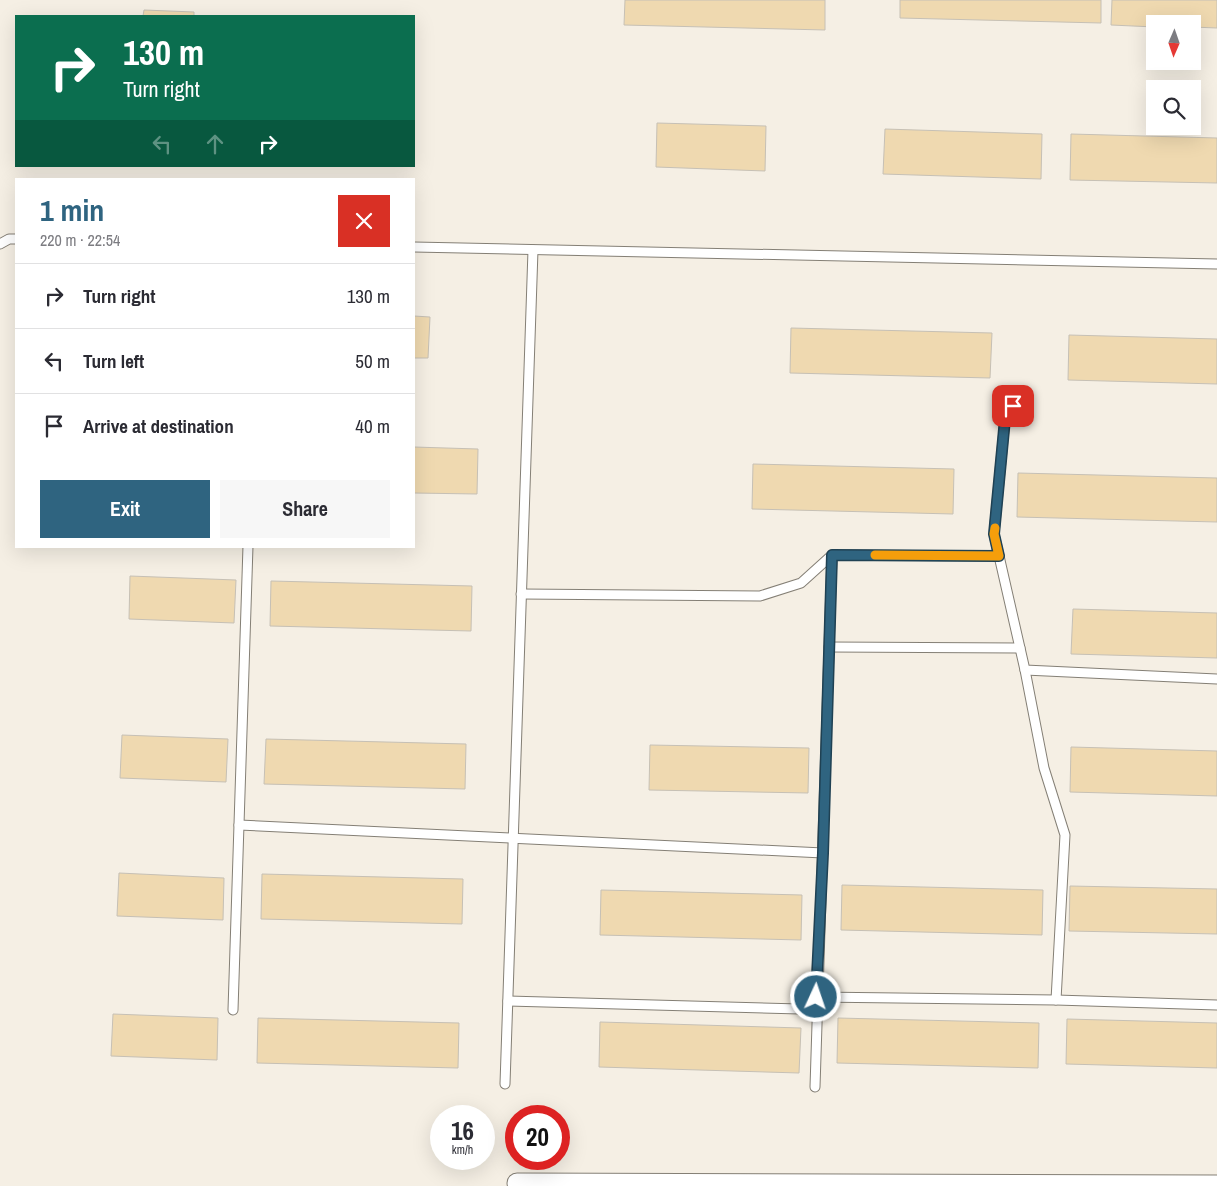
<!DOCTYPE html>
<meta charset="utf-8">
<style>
body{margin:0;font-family:"Archivo Narrow",sans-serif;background:#f7f7f7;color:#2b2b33;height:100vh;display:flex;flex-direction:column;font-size:19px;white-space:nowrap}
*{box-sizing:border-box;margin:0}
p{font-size:16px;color:#7c7c81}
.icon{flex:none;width:28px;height:28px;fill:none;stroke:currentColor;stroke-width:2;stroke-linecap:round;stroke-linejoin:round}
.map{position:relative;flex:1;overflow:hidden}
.sheet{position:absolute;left:15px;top:178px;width:400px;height:370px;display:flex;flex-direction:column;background:#fff;border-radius:0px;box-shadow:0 5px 20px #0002}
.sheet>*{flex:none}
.hud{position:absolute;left:15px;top:15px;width:400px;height:152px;border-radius:0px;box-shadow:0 5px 20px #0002;background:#0b6e4f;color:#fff;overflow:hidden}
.needle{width:32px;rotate:182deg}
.buttons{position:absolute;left:1146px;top:15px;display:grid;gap:10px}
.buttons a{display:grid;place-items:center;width:55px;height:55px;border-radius:0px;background:#fff;box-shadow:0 5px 20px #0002;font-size:25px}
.speed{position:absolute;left:430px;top:1105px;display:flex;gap:10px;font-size:25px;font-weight:700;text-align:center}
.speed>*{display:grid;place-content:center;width:65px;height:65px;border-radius:50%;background:#fff;box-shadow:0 5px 20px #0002;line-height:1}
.speed small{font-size:12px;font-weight:400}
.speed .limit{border:8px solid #d22;background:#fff;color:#111}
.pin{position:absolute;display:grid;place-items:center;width:42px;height:42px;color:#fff;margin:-21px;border-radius:10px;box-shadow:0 2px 8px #0006}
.me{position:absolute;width:55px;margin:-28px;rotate:3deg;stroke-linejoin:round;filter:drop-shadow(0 0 4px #0008)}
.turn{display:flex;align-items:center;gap:18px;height:105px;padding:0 25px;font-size:22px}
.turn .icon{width:65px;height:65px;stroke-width:2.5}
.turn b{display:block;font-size:35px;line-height:42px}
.lanes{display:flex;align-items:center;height:48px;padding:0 25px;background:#0003;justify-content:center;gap:25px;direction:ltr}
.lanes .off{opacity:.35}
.round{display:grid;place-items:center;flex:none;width:52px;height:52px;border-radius:0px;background:#f7f7f7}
.summary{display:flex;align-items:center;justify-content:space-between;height:85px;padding:0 25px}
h1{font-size:30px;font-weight:700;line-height:38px;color:#2f6480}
.button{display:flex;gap:10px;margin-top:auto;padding:10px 25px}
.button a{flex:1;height:58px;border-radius:0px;background:#2f6480;color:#fff;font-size:20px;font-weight:700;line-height:58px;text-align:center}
.button a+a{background:#f7f7f7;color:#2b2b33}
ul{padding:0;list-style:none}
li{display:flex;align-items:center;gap:15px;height:65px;padding:0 25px;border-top:1px solid #e1e1e2}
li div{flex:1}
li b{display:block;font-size:19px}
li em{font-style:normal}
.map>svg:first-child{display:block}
</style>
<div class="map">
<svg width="1217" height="1186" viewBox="0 0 1217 1186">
<rect width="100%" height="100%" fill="#f5efe4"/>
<g fill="#efd9b0" stroke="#c6c0b5">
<path d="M625 0H825V30L624 25Z"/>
<path d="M900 0H1101V23L900 18Z"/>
<path d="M1112 0H1217V28L1192 27V24H1155V27L1111 25Z"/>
<path d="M144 10 194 12V16H143Z"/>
<path d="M657 123 766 126 765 171 656 167Z"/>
<path d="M885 129 1042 134 1041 179 883 174Z"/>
<path d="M1071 134 1217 138V183L1070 180Z"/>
<path d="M414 316 430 317 428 358H414Z"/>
<path d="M791 328 992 333 990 378 790 373Z"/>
<path d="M1069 335 1217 339V384L1068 380Z"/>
<path d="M414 447 478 449 477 494 414 493Z"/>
<path d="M753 464 954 469 953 514 752 509Z"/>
<path d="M1018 473 1217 478V522L1017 517Z"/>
<path d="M130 576 236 580 234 623 129 619Z"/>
<path d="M271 581 472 586 471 631 270 626Z"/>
<path d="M1073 609 1217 613V658L1071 654Z"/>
<path d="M122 735 228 739 226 782 120 778Z"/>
<path d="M266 739 466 744 465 789 264 784Z"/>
<path d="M650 745 809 748 808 793 649 790Z"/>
<path d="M1071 747 1217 751V796L1070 792Z"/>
<path d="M119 873 224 878 223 920 117 916Z"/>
<path d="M262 874 463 879 462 924 261 919Z"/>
<path d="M842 885 1043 890 1042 935 841 930Z"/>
<path d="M1070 886 1217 889V934L1069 931Z"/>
<path d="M601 890 802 895 801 940 600 935Z"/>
<path d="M113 1014 218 1018 217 1060 111 1056Z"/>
<path d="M258 1018 459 1023 458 1068 257 1063Z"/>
<path d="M838 1018 1039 1023 1038 1068 837 1063Z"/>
<path d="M1067 1019 1217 1023V1068L1066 1064Z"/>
<path d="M600 1022 801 1028 799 1073 599 1067Z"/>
</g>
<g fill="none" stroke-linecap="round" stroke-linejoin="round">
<g stroke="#847f75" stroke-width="11">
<g id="service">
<path d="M0 244 9 239H16"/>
<path d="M414 247 1217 264"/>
<path d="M1022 393 1005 419 994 534 1025 670 1217 679"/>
<path d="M521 594 760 596 801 583 832 555 999 556"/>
<path d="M829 647 1020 648"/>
<path d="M1025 670 1044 768 1065 835 1056 1000"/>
<path d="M239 825 823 853"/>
<path d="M508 1001 800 1009 817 997 1056 1000 1217 1005"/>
<path d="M233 1010 248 546"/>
<path d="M505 1084 533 250"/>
<path d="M815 1087 832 555"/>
</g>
</g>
<g stroke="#847f75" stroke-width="21">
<path id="minor" d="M517 1183 1217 1185"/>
</g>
<use href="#service" stroke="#fff" stroke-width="9"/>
<use href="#minor" stroke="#fff" stroke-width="19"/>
</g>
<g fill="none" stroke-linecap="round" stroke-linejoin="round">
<g stroke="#1f4153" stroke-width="12">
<path id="route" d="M816 997 823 853 832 555 999 556 994 534 1005 419 1013 406"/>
</g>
<use href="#route" stroke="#2f6480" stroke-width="9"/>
<path stroke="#f59e0b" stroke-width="9" d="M875 555 999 556 994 534 995 528"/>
</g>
</svg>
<div class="buttons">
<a><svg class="needle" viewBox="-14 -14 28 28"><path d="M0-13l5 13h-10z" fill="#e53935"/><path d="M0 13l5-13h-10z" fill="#7c7c81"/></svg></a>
<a><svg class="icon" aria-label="search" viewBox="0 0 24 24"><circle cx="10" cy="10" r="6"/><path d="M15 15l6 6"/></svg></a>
</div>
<div class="speed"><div>16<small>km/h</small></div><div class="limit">20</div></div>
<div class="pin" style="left:1013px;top:406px;background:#d93025"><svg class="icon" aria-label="arrive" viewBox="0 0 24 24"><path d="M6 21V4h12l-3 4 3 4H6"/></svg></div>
<svg class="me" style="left:816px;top:997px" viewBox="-20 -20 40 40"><circle r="17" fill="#2f6480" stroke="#fff" stroke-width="3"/><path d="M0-11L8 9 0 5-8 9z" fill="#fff"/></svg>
<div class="hud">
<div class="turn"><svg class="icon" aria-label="right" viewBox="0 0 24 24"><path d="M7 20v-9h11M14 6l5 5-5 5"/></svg><div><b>130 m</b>Turn right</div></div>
<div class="lanes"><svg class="icon off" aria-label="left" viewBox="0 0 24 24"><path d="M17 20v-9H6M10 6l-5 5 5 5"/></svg><svg class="icon off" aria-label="ahead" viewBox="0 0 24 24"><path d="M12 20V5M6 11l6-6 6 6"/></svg><svg class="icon" aria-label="right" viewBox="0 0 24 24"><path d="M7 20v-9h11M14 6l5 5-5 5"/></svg></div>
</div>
<section class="sheet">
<div class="summary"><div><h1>1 min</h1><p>220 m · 22:54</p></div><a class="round" style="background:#d93025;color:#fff"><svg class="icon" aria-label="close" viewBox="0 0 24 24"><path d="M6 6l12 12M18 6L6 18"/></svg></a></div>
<ul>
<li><svg class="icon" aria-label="right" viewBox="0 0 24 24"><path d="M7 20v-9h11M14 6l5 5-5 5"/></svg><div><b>Turn right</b></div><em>130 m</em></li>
<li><svg class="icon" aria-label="left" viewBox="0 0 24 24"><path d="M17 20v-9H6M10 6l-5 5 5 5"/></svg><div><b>Turn left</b></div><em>50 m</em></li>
<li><svg class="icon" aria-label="arrive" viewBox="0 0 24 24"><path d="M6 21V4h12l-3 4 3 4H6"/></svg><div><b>Arrive at destination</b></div><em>40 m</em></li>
</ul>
<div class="button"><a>Exit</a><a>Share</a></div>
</section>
</div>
